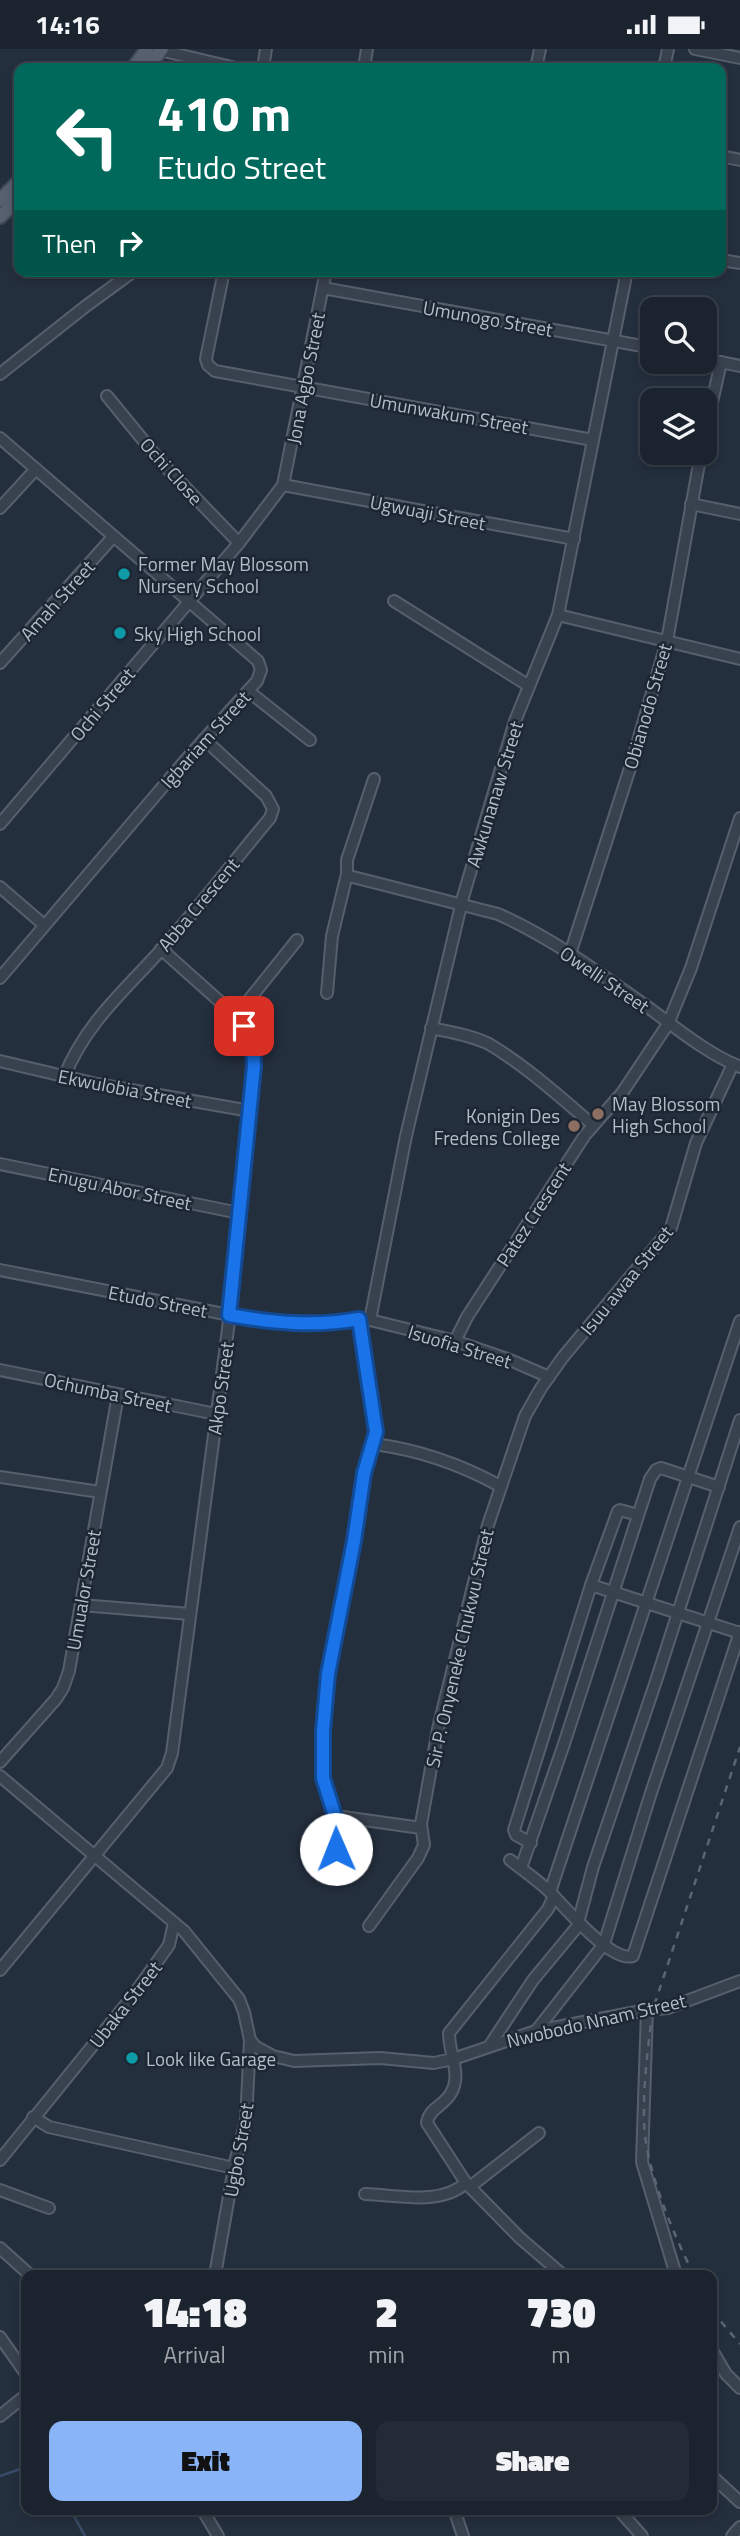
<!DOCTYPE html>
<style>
body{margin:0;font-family:"Titillium Web",sans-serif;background:#242b36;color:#f1f3f6;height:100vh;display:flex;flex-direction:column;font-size:26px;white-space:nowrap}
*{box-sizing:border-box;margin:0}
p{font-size:23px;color:#a0a4aa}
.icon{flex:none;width:38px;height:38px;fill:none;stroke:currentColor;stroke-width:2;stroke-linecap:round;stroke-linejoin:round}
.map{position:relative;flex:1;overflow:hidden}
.side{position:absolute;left:21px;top:2221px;width:696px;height:245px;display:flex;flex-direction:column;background:#1b232e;border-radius:14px;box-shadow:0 4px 10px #0003,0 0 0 2px #39404a}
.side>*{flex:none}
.guide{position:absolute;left:14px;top:14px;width:712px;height:214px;border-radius:14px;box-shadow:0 4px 10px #0003,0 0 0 2px #39404a;background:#00695c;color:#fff;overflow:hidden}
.buttons{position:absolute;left:640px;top:248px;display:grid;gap:14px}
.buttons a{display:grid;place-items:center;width:77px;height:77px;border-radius:14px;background:#1b232e;box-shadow:0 4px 10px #0003,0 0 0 2px #39404a;font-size:35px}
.pin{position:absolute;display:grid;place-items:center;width:60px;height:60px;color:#fff;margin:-30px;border-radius:14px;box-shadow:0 4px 10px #0006}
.me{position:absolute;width:77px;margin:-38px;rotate:359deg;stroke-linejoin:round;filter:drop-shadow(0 0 5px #0008)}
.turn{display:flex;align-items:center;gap:24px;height:147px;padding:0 28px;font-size:32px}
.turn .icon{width:91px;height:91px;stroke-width:2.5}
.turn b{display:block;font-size:49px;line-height:60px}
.then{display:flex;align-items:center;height:66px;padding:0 28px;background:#0003;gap:14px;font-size:26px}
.eta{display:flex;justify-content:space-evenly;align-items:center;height:119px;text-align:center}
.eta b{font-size:42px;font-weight:800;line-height:49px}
.cta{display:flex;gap:14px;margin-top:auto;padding:14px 28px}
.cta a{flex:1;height:80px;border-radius:14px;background:#8ab4f8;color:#111;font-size:28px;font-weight:800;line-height:80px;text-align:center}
.cta a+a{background:#242b36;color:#f1f3f6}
.status{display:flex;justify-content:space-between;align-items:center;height:49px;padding:0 35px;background:#1b232e;direction:ltr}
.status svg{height:19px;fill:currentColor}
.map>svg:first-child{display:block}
</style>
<div class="status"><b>14:16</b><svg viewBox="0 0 49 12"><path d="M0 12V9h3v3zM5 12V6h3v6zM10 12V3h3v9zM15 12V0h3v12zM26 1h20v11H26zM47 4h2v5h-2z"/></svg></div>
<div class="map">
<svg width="740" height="2487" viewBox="0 0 740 2487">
<rect width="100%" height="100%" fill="#242f3e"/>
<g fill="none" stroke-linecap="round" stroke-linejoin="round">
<g stroke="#394c67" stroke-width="2.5">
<path d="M0 2427 26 2418"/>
<path d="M70 2460 85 2487"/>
</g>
<g stroke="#565f6c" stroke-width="14">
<g id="minor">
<path d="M155 0 236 19"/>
<path d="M695 0 740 9"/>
<path d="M263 19 266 0"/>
<path d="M364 19 367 0"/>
<path d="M536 19 540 0"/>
<path d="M664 19 668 0"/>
<path d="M721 107 740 111"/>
<path d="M721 211 740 214"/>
<path d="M224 222 206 310 208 316 215 322 593 391"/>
<path d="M323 239 653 299"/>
<path d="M705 310 740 317"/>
<path d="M0 325 86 257 134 222"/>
<path d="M107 347 161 413 239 494"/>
<path d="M705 385 721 313"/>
<path d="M0 389 258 612 261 621 257 632 189 707 0 929"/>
<path d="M283 436 574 490"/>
<path d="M691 455 740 465"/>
<path d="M0 459 36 420"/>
<path d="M394 552 529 637"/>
<path d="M558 566 740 610"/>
<path d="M0 614 113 488"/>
<path d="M248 642 310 691"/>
<path d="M374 730 347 811V825L349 827 498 865C552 889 601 925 649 959 679 981 705 1003 740 1018"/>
<path d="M0 775 239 494 283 436 326 222"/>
<path d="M0 838 44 876"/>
<path d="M570 905 631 716 667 592 701 404"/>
<path d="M327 944 332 887 347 825"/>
<path d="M236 967 297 891"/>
<path d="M431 979C450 983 471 986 489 995 526 1017 560 1048 593 1076"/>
<path d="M0 1012 97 1035 250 1062"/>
<path d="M64 1028C86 974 123 943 161 901 199 858 233 813 270 769L273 760 266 747 204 690"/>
<path d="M0 1115 239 1164"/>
<path d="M0 1221 266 1273 313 1275 370 1271 455 1292 510 1311 549 1328"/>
<path d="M370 1271 406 1087 463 848 515 672 558 566 627 222"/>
<path d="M455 1292 467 1268 585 1086 622 1044 668 975 691 919 740 769"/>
<path d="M0 1321 216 1365"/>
<path d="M374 1395C420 1401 460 1415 500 1437"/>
<path d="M0 1428 100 1443"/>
<path d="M591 1536 740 1584"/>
<path d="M81 1556 190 1565"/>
<path d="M0 1713 56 1650 63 1639 69 1622 118 1346"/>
<path d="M0 1727 184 1882 239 1950 244 1963 250 1991 246 2072 235 2113 215 2226"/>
<path d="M336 1767 421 1779"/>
<path d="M531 1794 516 1786 514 1781 591 1536 618 1462 620 1461 638 1466"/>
<path d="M336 1800 339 1780 323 1729V1682L328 1625 354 1492 364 1424 374 1395 376 1383 359 1270"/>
<path d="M510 1811C523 1821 537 1831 549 1842 564 1857 611 1914 633 1907L740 1583"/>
<path d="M521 1819 564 1695 650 1430 656 1421 661 1419 719 1438"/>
<path d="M550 1843 740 1272"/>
<path d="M554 1847 548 1860 449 1984C449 2005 462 2025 451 2044 444 2057 429 2059 427 2074L466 2134 520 2189 563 2226"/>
<path d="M369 1877 418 1809 424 1796 421 1775 438 1680 488 1476 525 1367 541 1339 563 1308 671 1179 696 1094 733 1015"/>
<path d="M0 1921 167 1719 172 1704 228 1280 255 1008 250 986 236 967 161 900"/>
<path d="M647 1961 642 2113 676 2226"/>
<path d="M536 1982 604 1895 650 1747 740 1478"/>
<path d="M250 1991 256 1998 273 2007 294 2012 380 2009 434 2014 453 2010 536 1982 647 1961 668 1959 740 1932"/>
<path d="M490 1996 533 1931 577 1878 593 1818 656 1632 740 1371"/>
<path d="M33 2068 49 2078 234 2119"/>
<path d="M0 2111 132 1948 169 1896 174 1874"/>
<path d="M471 2137 539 2084"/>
<path d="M0 2141 49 2159"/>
<path d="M365 2145C398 2146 440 2157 466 2134"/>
<path d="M0 2199 30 2226"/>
<path d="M0 2288 26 2325"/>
<path d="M712 2301 726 2325 740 2339"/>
<path d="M0 2367 26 2346"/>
<path d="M712 2427 740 2453"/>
<path d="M202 2460 218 2487"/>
<path d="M454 2460 463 2487"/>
<path d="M618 2460 642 2487"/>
<path d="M732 2487 740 2478"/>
</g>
</g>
<g stroke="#414a57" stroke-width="16">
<g id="major">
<path d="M133 19 147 0"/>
<path d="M147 19 162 0"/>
<path d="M0 151 19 132"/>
<path d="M0 168 19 149"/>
</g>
</g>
<use href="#minor" stroke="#38414e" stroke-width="10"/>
<use href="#major" stroke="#56606e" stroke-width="12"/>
<g stroke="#5a6575" stroke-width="2.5" stroke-dasharray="7 7" stroke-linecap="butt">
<path d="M694 2226C673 2185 645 2118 644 2073 643 2035 648 1997 653 1960L740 1698"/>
<path d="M712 2262 740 2295"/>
</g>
</g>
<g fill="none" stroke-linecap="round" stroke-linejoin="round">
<g stroke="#114b97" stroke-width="18">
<path id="route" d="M244 977 253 997 254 1017 229 1266C274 1274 314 1278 359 1270L376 1383 364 1424 354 1492 328 1625 323 1682V1729L339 1780 336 1800"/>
</g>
<use href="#route" stroke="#1a73e8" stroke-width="12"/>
</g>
<g fill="#0f9aa8" stroke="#1d2633" stroke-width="2.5">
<circle cx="124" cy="525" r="7"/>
<circle cx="120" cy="584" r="7"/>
<circle cx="132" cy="2009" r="7"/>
</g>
<g fill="#8d6e63" stroke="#1d2633" stroke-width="2.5">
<circle cx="598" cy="1065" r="7"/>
<circle cx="574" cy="1077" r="7"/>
</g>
<g text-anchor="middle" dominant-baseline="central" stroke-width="5" stroke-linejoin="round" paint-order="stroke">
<g font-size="19" fill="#b4bcc9" stroke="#1d2633">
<text transform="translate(488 269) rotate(10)">Umunogo Street</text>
<text transform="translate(305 329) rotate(-79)">Jona Agbo Street</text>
<text transform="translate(449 364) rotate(10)">Umunwakum Street</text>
<text transform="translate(172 422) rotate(48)">Ochi Close</text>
<text transform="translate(428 463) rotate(11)">Ugwuaji Street</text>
<text transform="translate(57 551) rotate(-48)">Amah Street</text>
<text transform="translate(102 655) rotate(-50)">Ochi Street</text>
<text transform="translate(647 657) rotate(-74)">Obianodo Street</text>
<text transform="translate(205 690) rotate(-48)">Igbariam Street</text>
<text transform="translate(494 745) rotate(-73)">Awkunanaw Street</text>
<text transform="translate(198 855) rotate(-50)">Abba Crescent</text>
<text transform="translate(605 930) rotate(34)">Owelli Street</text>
<text transform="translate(125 1039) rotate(11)">Ekwulobia Street</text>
<text transform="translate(120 1139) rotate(12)">Enugu Abor Street</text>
<text transform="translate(533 1165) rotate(-57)">Patez Crescent</text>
<text transform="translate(626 1231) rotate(-51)">Isuu awaa Street</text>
<text transform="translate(158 1252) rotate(11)">Etudo Street</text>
<text transform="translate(460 1297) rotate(17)">Isuofia Street</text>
<text transform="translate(220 1339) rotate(-82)">Akpo Street</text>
<text transform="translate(108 1343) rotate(12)">Ochumba Street</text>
<text transform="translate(83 1541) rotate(-80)">Umualor Street</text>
<text transform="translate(459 1599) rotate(-77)">Sir P. Onyeneke Chukwu Street</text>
<text transform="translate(125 1955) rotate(-52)">Ubaka Street</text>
<text transform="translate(596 1971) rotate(-13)">Nwobodo Nnam Street</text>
<text transform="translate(238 2101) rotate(-80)">Ugbo Street</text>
</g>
<g font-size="19" fill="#b4bcc9" stroke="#1d2633" text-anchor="start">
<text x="138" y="514">Former May Blossom<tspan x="138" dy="22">Nursery School</tspan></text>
<text x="134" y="584">Sky High School</text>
<text x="612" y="1054">May Blossom<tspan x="612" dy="22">High School</tspan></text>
<text x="560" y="1066" text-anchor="end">Konigin Des<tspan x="560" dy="22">Fredens College</tspan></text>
<text x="146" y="2009">Look like Garage</text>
</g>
</g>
</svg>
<div class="buttons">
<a><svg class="icon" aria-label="search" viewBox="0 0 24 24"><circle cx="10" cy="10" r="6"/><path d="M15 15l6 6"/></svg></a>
<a><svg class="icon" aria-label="layers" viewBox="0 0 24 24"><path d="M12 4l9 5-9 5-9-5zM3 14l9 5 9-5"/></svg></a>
</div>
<div class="pin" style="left:244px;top:977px;background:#d93025"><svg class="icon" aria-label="arrive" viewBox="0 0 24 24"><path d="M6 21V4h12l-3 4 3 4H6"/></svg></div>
<svg class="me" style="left:336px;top:1800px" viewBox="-20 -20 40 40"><circle r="19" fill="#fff"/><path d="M0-13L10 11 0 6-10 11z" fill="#1a73e8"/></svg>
<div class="guide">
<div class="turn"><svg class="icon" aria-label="left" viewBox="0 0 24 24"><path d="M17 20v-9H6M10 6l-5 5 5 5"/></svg><div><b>410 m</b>Etudo Street</div></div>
<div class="then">Then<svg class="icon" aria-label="right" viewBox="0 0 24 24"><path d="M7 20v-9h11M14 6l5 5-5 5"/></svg></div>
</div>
<section class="side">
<div class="eta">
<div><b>14:18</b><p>Arrival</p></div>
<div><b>2</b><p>min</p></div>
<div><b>730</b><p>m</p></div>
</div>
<div class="cta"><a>Exit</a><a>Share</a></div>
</section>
</div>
